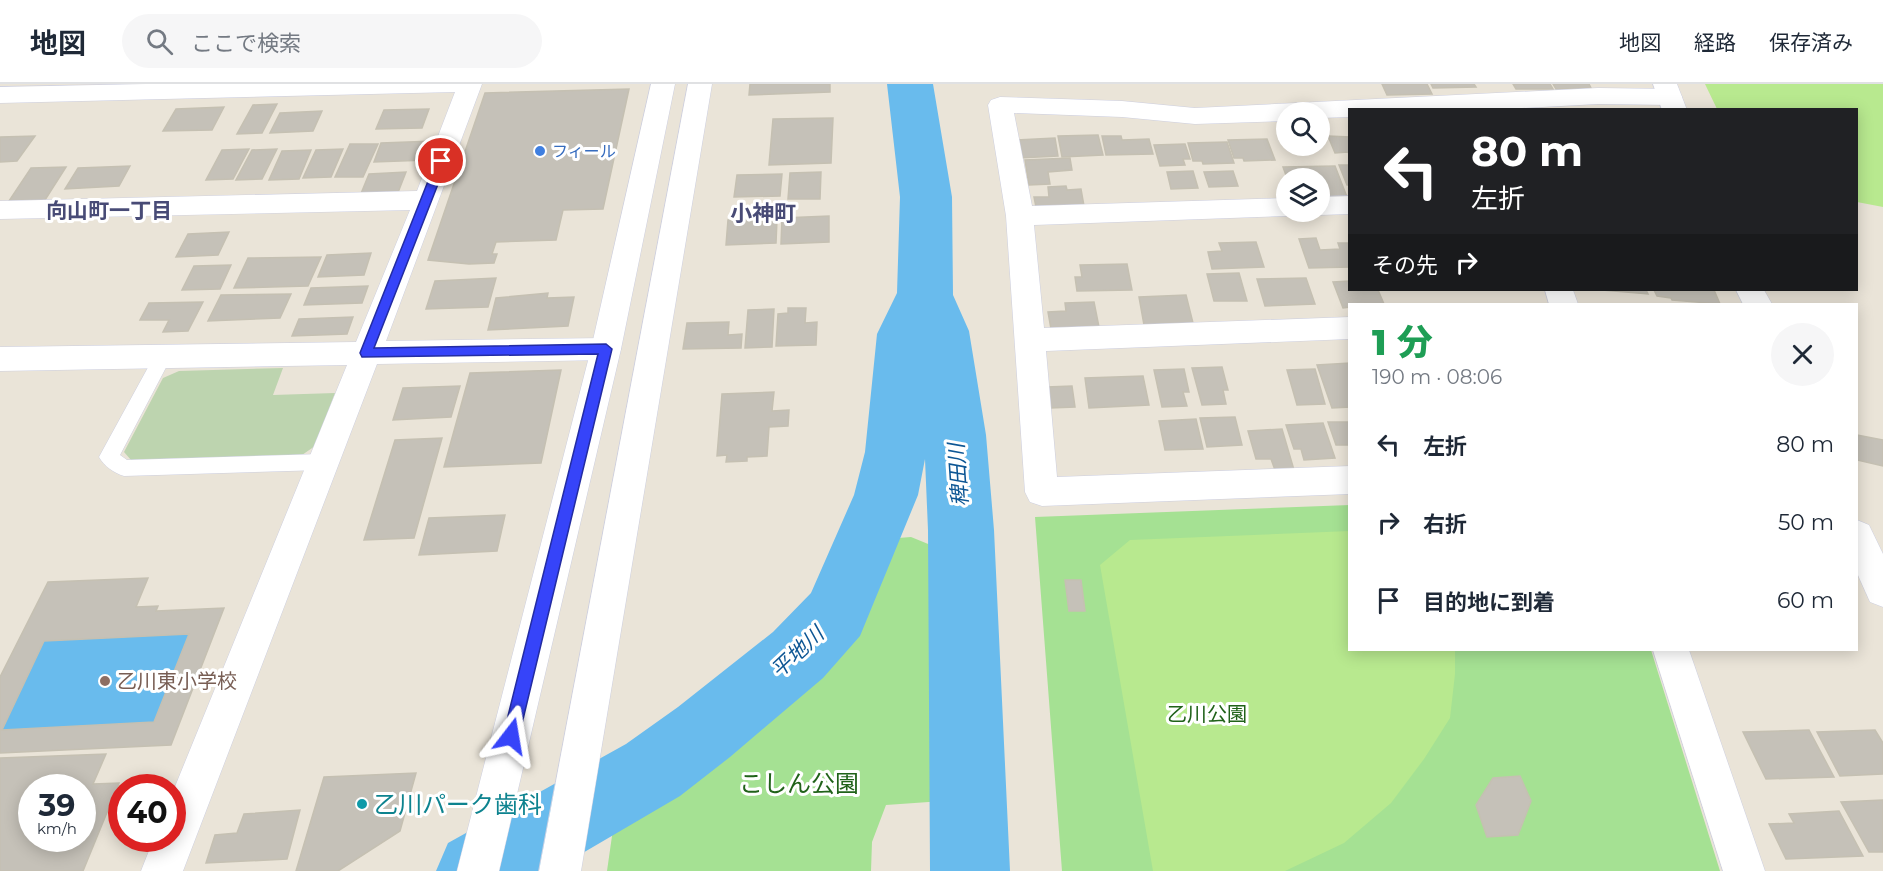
<!DOCTYPE html>
<html lang="ja">
<meta charset="utf-8">
<style>
body{margin:0;font-family:Montserrat,"Noto Sans JP",sans-serif;background:#f6f6f7;color:#1f2937;height:100vh;display:flex;flex-direction:column;font-size:22px;white-space:nowrap}
*{box-sizing:border-box;margin:0}
p{font-size:20px;color:#747a83}
.icon{flex:none;width:33px;height:33px;fill:none;stroke:currentColor;stroke-width:2;stroke-linecap:round;stroke-linejoin:round}
.map{position:relative;flex:1;overflow:hidden}
.panel{position:absolute;left:1348px;top:219px;width:510px;height:348px;display:flex;flex-direction:column;background:#fff;border-radius:0px;box-shadow:0 3px 15px #0003}
.panel>*{flex:none}
.top-card{position:absolute;left:1348px;top:24px;width:510px;height:183px;border-radius:0px;box-shadow:0 3px 15px #0003;background:#202124;color:#fff;overflow:hidden}
.tools{position:absolute;left:1276px;top:18px;display:grid;gap:12px}
.tools a{display:grid;place-items:center;width:54px;height:54px;border-radius:50%;background:#fff;box-shadow:0 3px 15px #0003;font-size:30px}
.speed{position:absolute;left:18px;top:690px;display:flex;gap:12px;font-size:30px;font-weight:700;text-align:center}
.speed>*{display:grid;place-content:center;width:78px;height:78px;border-radius:50%;background:#fff;box-shadow:0 3px 15px #0003;line-height:1}
.speed small{font-size:15px;font-weight:400}
.speed .limit{border:9px solid #d22;background:#fff;color:#111}
.pin{position:absolute;display:grid;place-items:center;width:51px;height:51px;color:#fff;margin:-26px;border:3px solid #fff;border-radius:50%;box-shadow:0 2px 6px #0007}
.me{position:absolute;width:66px;margin:-33px;rotate:14deg;stroke-linejoin:round;filter:drop-shadow(0 0 4px #0008)}
.turn{display:flex;align-items:center;gap:21px;height:126px;padding:0 24px;font-size:27px}
.turn .icon{width:78px;height:78px;stroke-width:2.5}
.turn b{display:block;font-size:42px;line-height:51px}
.then{display:flex;align-items:center;height:57px;padding:0 24px;background:#0003;gap:12px;font-size:22px}
.round{display:grid;place-items:center;flex:none;width:63px;height:63px;border-radius:32px;background:#f6f6f7}
.summary{display:flex;align-items:center;justify-content:space-between;height:102px;padding:0 24px}
h1{font-size:36px;font-weight:800;line-height:45px;color:#1e9e55}
ul{padding:0;list-style:none}
li{display:flex;align-items:center;gap:18px;height:78px;padding:0 24px}
li div{flex:1}
li b{display:block;font-size:22px}
li em{font-style:normal}
header{display:flex;align-items:center;gap:36px;box-sizing:border-box;height:84px;padding:0 30px;background:#fff;border-bottom:2px solid #e0e1e3}
header strong{font-size:28px}
nav{display:flex;gap:33px;margin-inline-start:auto;font-size:21px}
.search{width:420px;height:54px;background:#f6f6f7;display:flex;align-items:center;gap:15px;box-sizing:border-box;padding:0 21px;border-radius:33px;color:#747a83;font-size:22px}
.map>svg:first-child{display:block}
</style>
<header>
<strong>地図</strong>
<div class="search"><svg class="icon" aria-label="search" viewBox="0 0 24 24"><circle cx="10" cy="10" r="6"/><path d="M15 15l6 6"/></svg>ここで検索</div>
<nav><a>地図</a><a>経路</a><a>保存済み</a></nav>
</header>
<div class="map">
<svg width="1883" height="787" viewBox="0 0 1883 787">
<rect width="100%" height="100%" fill="#eae4d8"/>
<g fill="#a5e193">
<path d="M1350 421V566H1651L1720 787H1062L1035 433Z"/>
<path d="M911 453 938 464 943 717 886 721 872 758 871 787H607L616 724 748 628 850 534 886 455Z"/>
</g>
<path fill="#bdd4af" d="M283 284 273 311 335 309 315 362 302 371 131 376 124 368 163 294 179 287Z"/>
<g fill="#b8e98f">
<path d="M1705 0H1883V123L1857 118V26L1717 25Z"/>
<path d="M1350 447V566H1455V590L1450 634 1424 675 1391 719 1344 759 1285 787H1153L1100 481 1130 456Z"/>
</g>
<path fill="#69bbed" d="M189 550 154 638 2 646 44 557Z"/>
<g fill="none" stroke-linecap="round" stroke-linejoin="round">
<path fill="#69bbed" fill-rule="evenodd" d="M887 0H933L952 113 953 211 969 247 986 351 994 446 1010 787H930L928 446 925 375 918 411 860 552 823 594 730 673 680 712 552 787H436L448 759 626 660 678 623 773 548 811 509 854 411 865 368 877 250 897 209 900 113Z"/>
</g>
<g fill="#c5c1b8" stroke="#c5c0b2" stroke-width="1.5" fill-rule="evenodd">
<path d="M750 0H830V8L749 11Z"/>
<path d="M1382 0H1427L1432 10 1387 11Z"/>
<path d="M1431 0H1474L1476 3 1433 4Z"/>
<path d="M1513 0H1550L1553 5H1516Z"/>
<path d="M1553 0H1589L1591 4 1556 5Z"/>
<path d="M629 5 603 125 563 126 556 156 496 158 492 170H497L494 179 469 180 428 176 485 9Z"/>
<path d="M277 20 262 49 237 50 253 21Z"/>
<path d="M224 23 212 46 163 47 176 25Z"/>
<path d="M429 25 422 44 376 45 384 26Z"/>
<path d="M322 27 313 47 270 49 280 29Z"/>
<path d="M833 34 831 79 769 81 773 35Z"/>
<path d="M1098 51 1103 71 1062 73 1058 52Z"/>
<path d="M35 52 17 77 0 78V53Z"/>
<path d="M1102 52H1121L1122 56 1149 55 1153 70 1106 71Z"/>
<path d="M1328 52 1350 53V72L1348 68 1335 69Z"/>
<path d="M1055 54 1058 72 1019 74 1017 56Z"/>
<path d="M1267 55 1275 76 1244 77 1243 74H1234L1228 56Z"/>
<path d="M434 57 428 76 374 78 381 59Z"/>
<path d="M1227 58 1234 79 1203 80 1202 77H1193L1188 59Z"/>
<path d="M350 60H378L363 93H335Z"/>
<path d="M1185 60 1190 75H1183L1185 81 1160 82 1154 61Z"/>
<path d="M249 65 233 95 206 96 222 66Z"/>
<path d="M277 65 262 95 236 96 252 66Z"/>
<path d="M343 65 331 93 303 94 316 66Z"/>
<path d="M311 66 299 95 269 96 282 67Z"/>
<path d="M1070 74 1072 86 1048 88 1050 100 1029 101 1025 76Z"/>
<path d="M1339 81H1350V101H1347Z"/>
<path d="M130 82 119 102 65 105 78 84Z"/>
<path d="M1335 82 1347 113 1320 114V94H1287L1283 83Z"/>
<path d="M66 83 45 116 9 117 31 84Z"/>
<path d="M1193 87 1198 104 1171 105 1167 88Z"/>
<path d="M1233 87 1238 102 1209 103 1204 88Z"/>
<path d="M406 88 397 111 360 112 369 90Z"/>
<path d="M821 88 820 115H788L790 89Z"/>
<path d="M782 90 780 112 734 113 737 91Z"/>
<path d="M1066 102 1067 106 1081 105 1084 122 1036 123 1034 113H1049L1048 103Z"/>
<path d="M829 132V158L781 160 782 134Z"/>
<path d="M777 135 776 159 726 161 728 136Z"/>
<path d="M229 148 218 171 176 173 188 150Z"/>
<path d="M1316 154 1320 166 1340 165 1338 159H1350V183L1309 184 1299 155Z"/>
<path d="M1256 158 1264 183 1212 185 1208 168 1222 167 1219 159Z"/>
<path d="M371 169 364 191 318 193 327 171Z"/>
<path d="M321 173 308 202 234 204 248 174Z"/>
<path d="M1127 180 1132 206 1077 207 1075 193H1082L1080 181Z"/>
<path d="M231 181 220 205 182 206 194 182Z"/>
<path d="M1239 189 1247 217H1214L1207 190Z"/>
<path d="M496 194 488 223 426 225 435 197Z"/>
<path d="M1306 194 1315 220 1265 222 1257 195Z"/>
<path d="M1350 197V206H1378L1384 220H1350V223L1343 224 1333 198Z"/>
<path d="M368 202 362 219 304 221 311 204Z"/>
<path d="M1602 206H1646L1648 210Z"/>
<path d="M1654 206H1714L1720 220 1672 216 1671 214 1657 212Z"/>
<path d="M548 209 547 214 574 213 568 242 488 246 496 214Z"/>
<path d="M291 210 280 234 208 237 221 211Z"/>
<path d="M1186 211 1193 239 1144 241 1139 213Z"/>
<path d="M203 218 188 247 163 248 169 236H140L149 219Z"/>
<path d="M1094 218 1099 243 1051 245 1048 228 1066 227 1065 219Z"/>
<path d="M788 224H806L805 239 817 238 816 261 776 262 778 230 788 229Z"/>
<path d="M774 225 772 263 745 264 748 226Z"/>
<path d="M353 233 347 250 292 252 299 235Z"/>
<path d="M729 238 728 251 742 250 741 264 683 265 687 239Z"/>
<path d="M1350 279V323L1332 324 1317 281Z"/>
<path d="M1222 283 1228 306H1223L1226 320 1202 321 1192 284Z"/>
<path d="M1184 285 1189 308H1183L1187 322 1162 323 1154 286Z"/>
<path d="M1315 285 1325 320 1297 321 1287 286Z"/>
<path d="M561 286 541 379 444 383 470 289Z"/>
<path d="M1143 292 1149 321 1089 324 1085 294Z"/>
<path d="M460 302 451 333 393 336 403 304Z"/>
<path d="M1072 302 1075 323 1050 324 1047 303Z"/>
<path d="M774 308 772 327 789 326 788 342 769 343 767 372 747 373V377L726 378 727 371 717 372 722 310Z"/>
<path d="M1235 333 1242 361 1207 363 1200 334Z"/>
<path d="M1196 335 1203 365 1165 366 1159 337Z"/>
<path d="M1328 338H1350V361H1336Z"/>
<path d="M1323 339 1335 374 1304 376 1301 365H1294L1286 341Z"/>
<path d="M1282 345 1294 386H1275L1271 375H1256L1248 347Z"/>
<path d="M1857 351 1883 356V382L1857 376Z"/>
<path d="M442 354 414 454 364 456 395 356Z"/>
<path d="M505 431 497 467 419 471 429 434Z"/>
<path d="M148 494 136 523 158 522 156 527 224 524 171 661 0 669V593L48 498ZM189 550 154 638 2 646 44 557Z"/>
<path d="M1065 496H1081L1085 527H1069Z"/>
<path d="M1809 646 1834 693 1766 695 1743 648Z"/>
<path d="M1875 646 1883 659V690L1840 692 1817 648Z"/>
<path d="M106 670 93 700 119 699 83 787H0V674ZM32 704H82V754H32Z"/>
<path d="M416 689 400 747 338 787H296L324 693Z"/>
<path d="M1520 692 1531 717 1518 751 1487 753 1476 721 1493 694Z"/>
<path d="M1883 716V768H1869L1841 718Z"/>
<path d="M300 726 287 775 206 779 215 751 237 749 244 730Z"/>
<path d="M1839 727 1863 772 1786 775 1769 740 1794 739 1789 730Z"/>
</g>
<g fill="none" stroke-linecap="round" stroke-linejoin="round">
<g stroke="#cdcfe0" stroke-width="1">
<path id="service" d="M163 265 169 267 172 272 120 371 127 376 322 370 329 372 332 378 329 384 322 386 124 392C114 389 104 382 99 373L157 267Z"/>
</g>
<g stroke="#cdcfe0" stroke-width="1">
<g id="minor">
<path d="M146 0H482L386 257 606 254 617 257 621 265 617 273 606 276 377 280 183 787H141L154 754H172V710L347 281 0 287V263L356 258 410 126 0 135V117L417 107 455 8 0 19V3Z"/>
<path d="M1598 4 1670 5 1679 8 1682 13 1679 18 1670 21 1598 20 1486 26H1350V33L1320 34V28H1287V37L1195 40 1122 33 1014 29 1032 122 1287 114V128H1298L1287 132 1034 141 1044 244 1350 233V255L1046 267 1057 393 1350 382V410L1042 422 1030 418 1025 408 1006 132 988 21 991 16 1000 13 1122 17 1195 24Z"/>
<path d="M1350 112V130L1320 131 1310 128H1320V113Z"/>
<path d="M1545 206H1573L1578 220H1549Z"/>
<path d="M1653 566H1689L1765 787H1723Z"/>
</g>
</g>
<g stroke="#cdcfe0" stroke-width="1">
<g id="tertiary">
<path d="M651 0H675L621 265 499 787H457L591 265Z"/>
<path d="M688 0H712L581 787H539Z"/>
<path d="M1653 0H1677L1687 26H1662Z"/>
<path d="M1736 206H1764L1772 220H1743Z"/>
<path d="M1857 436 1869 441 1883 470V523L1870 518 1857 489Z"/>
</g>
</g>
<use href="#service" fill="#fff" fill-rule="evenodd"/>
<use href="#minor" fill="#fff" fill-rule="evenodd"/>
<use href="#tertiary" fill="#fff" fill-rule="evenodd"/>
</g>
<path fill="#3644f9" stroke="#232ca2" stroke-width="1.5" d="M441 74 447 77 374 264 606 260 612 265 519 652 517 658 511 660 506 658 503 652 598 270 362 273 360 269 436 77Z"/>
<circle fill="#3f7fe0" stroke="#fff" stroke-width="2" cx="540" cy="67" r="6"/>
<circle fill="#8d6e63" stroke="#fff" stroke-width="2" cx="105" cy="597" r="6"/>
<circle fill="#0f9aa8" stroke="#fff" stroke-width="2" cx="362" cy="720" r="6"/>
<g text-anchor="middle" dominant-baseline="central" stroke-width="6" stroke-linejoin="round" paint-order="stroke">
<g font-size="16" fill="#366cbe" stroke="#fff" text-anchor="start">
<text x="552" y="67">フィール</text>
</g>
<g font-size="20" fill="#785e54" stroke="#fff" text-anchor="start">
<text x="117" y="597">乙川東小学校</text>
</g>
<g font-size="20" fill="#206219" stroke="#fff">
<text x="1207" y="630">乙川公園</text>
</g>
<g font-size="21" font-weight="bold" fill="#484b76" stroke="#fff">
<text x="109" y="126">向山町一丁目</text>
</g>
<g font-size="21" font-style="italic" fill="#0d5694" stroke="#fff">
<text transform="translate(958 391) rotate(-94)">稗田川</text>
<text transform="translate(797 568) rotate(-43)">平地川</text>
</g>
<g font-size="22" font-weight="bold" fill="#484b76" stroke="#fff">
<text x="763" y="129">小神町</text>
</g>
<g font-size="24" fill="#206219" stroke="#fff">
<text x="799" y="699">こしん公園</text>
</g>
<g font-size="24" fill="#0d838f" stroke="#fff" text-anchor="start">
<text x="374" y="720">乙川パーク歯科</text>
</g>
</g>
</svg>
<div class="tools">
<a><svg class="icon" aria-label="search" viewBox="0 0 24 24"><circle cx="10" cy="10" r="6"/><path d="M15 15l6 6"/></svg></a>
<a><svg class="icon" aria-label="layers" viewBox="0 0 24 24"><path d="M12 4l9 5-9 5-9-5zM3 14l9 5 9-5"/></svg></a>
</div>
<div class="speed"><div>39<small>km/h</small></div><div class="limit">40</div></div>
<div class="pin" style="left:441px;top:77px;background:#d93025"><svg class="icon" aria-label="arrive" viewBox="0 0 24 24"><path d="M6 21V4h12l-3 4 3 4H6"/></svg></div>
<svg class="me" style="left:511px;top:652px" viewBox="-20 -20 40 40"><path d="M0-17L14 15 0 8-14 15z" fill="#3644f9" stroke="#fff" stroke-width="4"/></svg>
<div class="top-card">
<div class="turn"><svg class="icon" aria-label="left" viewBox="0 0 24 24"><path d="M17 20v-9H6M10 6l-5 5 5 5"/></svg><div><b>80 m</b>左折</div></div>
<div class="then">その先<svg class="icon" aria-label="right" viewBox="0 0 24 24"><path d="M7 20v-9h11M14 6l5 5-5 5"/></svg></div>
</div>
<section class="panel">
<div class="summary"><div><h1>1 分</h1><p>190 m · 08:06</p></div><a class="round"><svg class="icon" aria-label="close" viewBox="0 0 24 24"><path d="M6 6l12 12M18 6L6 18"/></svg></a></div>
<ul>
<li><svg class="icon" aria-label="left" viewBox="0 0 24 24"><path d="M17 20v-9H6M10 6l-5 5 5 5"/></svg><div><b>左折</b></div><em>80 m</em></li>
<li><svg class="icon" aria-label="right" viewBox="0 0 24 24"><path d="M7 20v-9h11M14 6l5 5-5 5"/></svg><div><b>右折</b></div><em>50 m</em></li>
<li><svg class="icon" aria-label="arrive" viewBox="0 0 24 24"><path d="M6 21V4h12l-3 4 3 4H6"/></svg><div><b>目的地に到着</b></div><em>60 m</em></li>
</ul>
</section>
</div>
